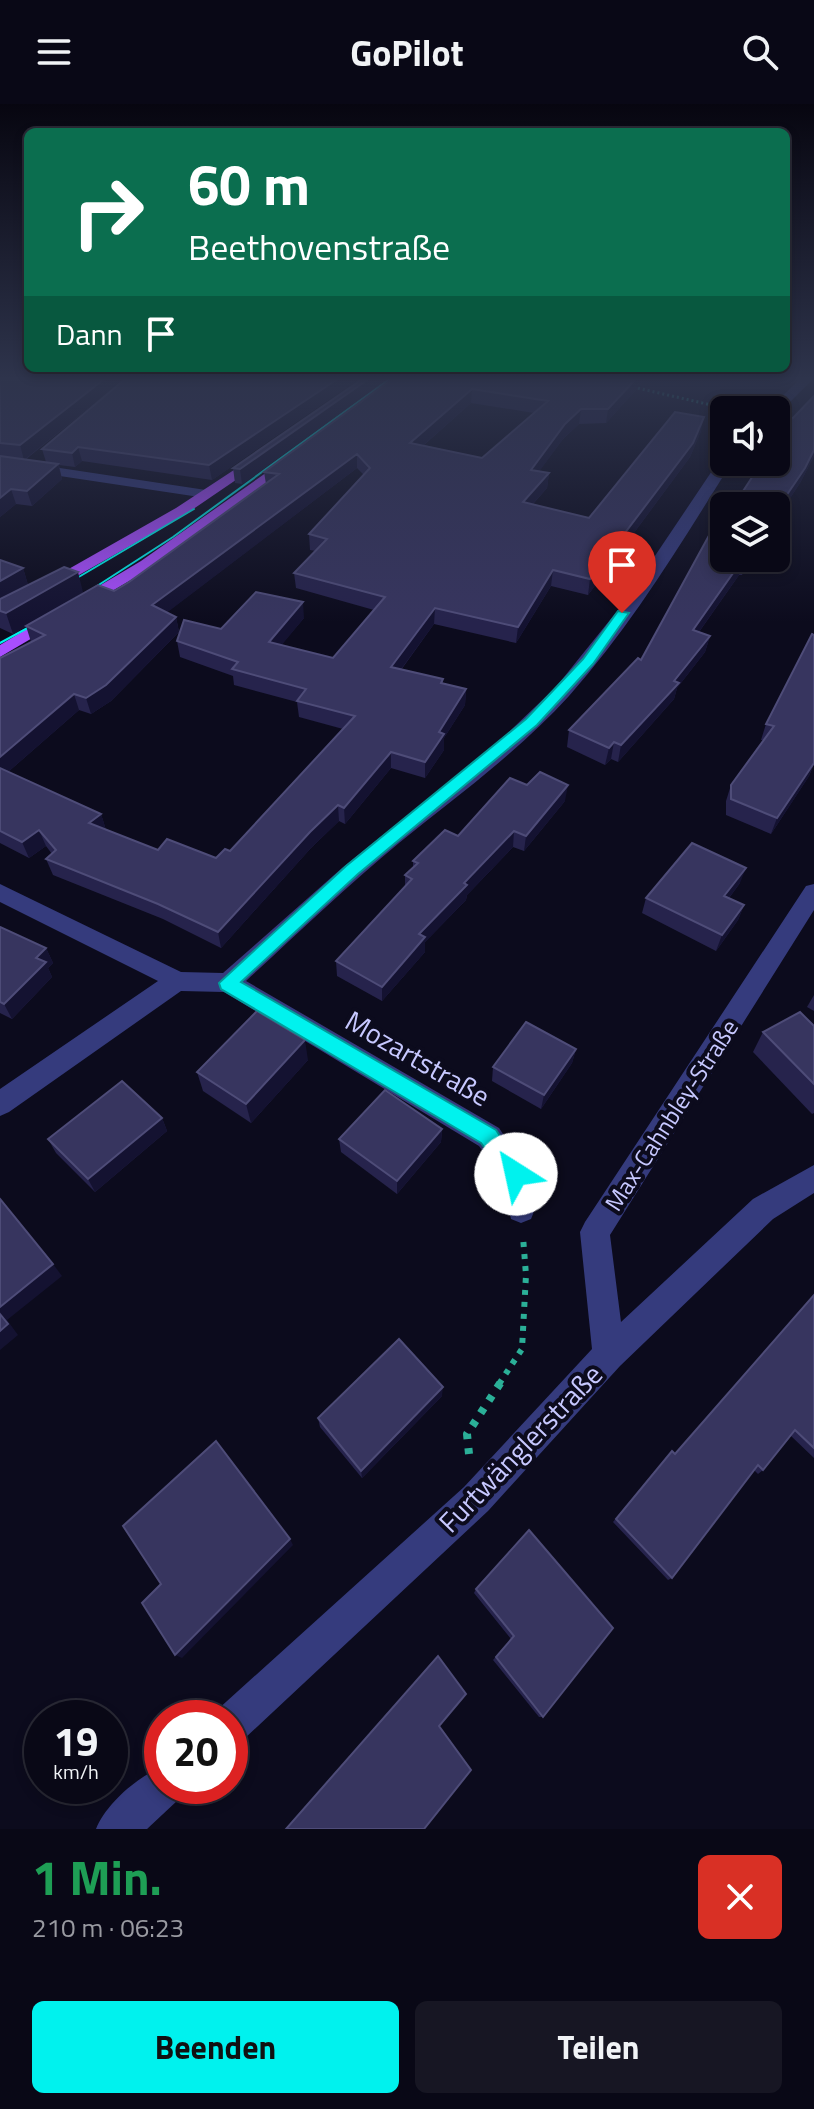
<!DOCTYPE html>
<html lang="de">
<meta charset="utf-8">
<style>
body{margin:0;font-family:"Titillium Web",sans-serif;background:#171623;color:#f1f3f6;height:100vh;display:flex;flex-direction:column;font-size:30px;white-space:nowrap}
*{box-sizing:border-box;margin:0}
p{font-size:26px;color:#999aa1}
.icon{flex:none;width:44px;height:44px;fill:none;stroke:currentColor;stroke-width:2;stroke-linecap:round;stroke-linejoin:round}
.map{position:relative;height:1725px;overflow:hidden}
.panel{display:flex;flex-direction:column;background:#090816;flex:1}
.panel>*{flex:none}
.top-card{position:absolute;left:24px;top:24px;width:766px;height:244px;border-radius:12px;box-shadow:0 4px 12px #0003,0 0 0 2px #292935;background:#0b6e4f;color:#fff;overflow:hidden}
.buttons{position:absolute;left:710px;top:292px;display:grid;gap:16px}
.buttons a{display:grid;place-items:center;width:80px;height:80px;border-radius:12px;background:#090816;box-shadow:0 4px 12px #0003,0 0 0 2px #292935;font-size:40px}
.speed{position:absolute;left:24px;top:1596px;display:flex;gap:16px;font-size:40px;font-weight:700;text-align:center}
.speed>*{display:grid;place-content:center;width:104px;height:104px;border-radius:50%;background:#090816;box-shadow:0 4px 12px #0003,0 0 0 2px #292935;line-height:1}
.speed small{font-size:20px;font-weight:400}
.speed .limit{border:12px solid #d22;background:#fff;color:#111}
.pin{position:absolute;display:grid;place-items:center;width:68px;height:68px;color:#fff;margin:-82px -34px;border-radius:50% 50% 50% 0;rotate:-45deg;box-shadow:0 0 8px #0007}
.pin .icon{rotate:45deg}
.me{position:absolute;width:88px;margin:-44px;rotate:325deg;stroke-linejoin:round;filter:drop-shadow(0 0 6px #0008)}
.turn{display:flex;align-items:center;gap:28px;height:168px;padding:0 32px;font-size:36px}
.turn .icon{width:104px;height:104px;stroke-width:2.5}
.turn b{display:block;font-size:56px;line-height:68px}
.then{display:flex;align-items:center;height:76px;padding:0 32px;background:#0003;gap:16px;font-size:30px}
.round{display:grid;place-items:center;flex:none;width:84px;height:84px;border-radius:12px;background:#171623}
.summary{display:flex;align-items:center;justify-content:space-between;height:136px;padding:0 32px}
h1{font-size:48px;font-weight:700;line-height:60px;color:#1e9e55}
.cta{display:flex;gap:16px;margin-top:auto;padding:16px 32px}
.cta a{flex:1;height:92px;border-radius:12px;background:#00f2ee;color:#111;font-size:32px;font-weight:700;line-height:92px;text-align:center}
.cta a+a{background:#171623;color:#f1f3f6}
header{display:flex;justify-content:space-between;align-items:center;height:104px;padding:0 32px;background:#090816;font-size:36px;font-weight:700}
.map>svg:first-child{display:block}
</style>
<header><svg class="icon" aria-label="menu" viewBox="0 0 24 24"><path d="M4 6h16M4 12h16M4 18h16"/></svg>GoPilot<svg class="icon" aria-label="search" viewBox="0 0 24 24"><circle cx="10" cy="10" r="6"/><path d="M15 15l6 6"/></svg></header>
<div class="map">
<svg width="814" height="1725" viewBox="0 0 814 1725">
<rect width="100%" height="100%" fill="#0c0b1d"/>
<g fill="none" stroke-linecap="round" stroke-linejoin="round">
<path stroke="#2bb098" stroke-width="3" stroke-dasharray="2 3" stroke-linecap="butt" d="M633 283 733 306"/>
<path stroke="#2bb098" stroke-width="6" stroke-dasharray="5 7" stroke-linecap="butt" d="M499 1280 522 1245 526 1171 523 1133"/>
<path stroke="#2bb098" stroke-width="8" stroke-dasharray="6 9" stroke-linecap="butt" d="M469 1350 467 1330 501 1278"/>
<g fill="#353b7d" fill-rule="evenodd">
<path d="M799 276H812L779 309 768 306Z"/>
<path d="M724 354V358H732C682 438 632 521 569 592 518 648 457 692 399 739 346 783 296 831 246 877L499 1024 530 1070 535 1105 531 1115 521 1119 511 1115 502 1074 479 1042 224 888 181 887 9 1008 0 1012V985L158 877 0 798V780L181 868 223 869 342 764 495 641 556 583 622 501 720 355Z"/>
<path d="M0 355 206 386 213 390 206 394 0 363Z"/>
<path d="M814 780V806L610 1131 621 1218 753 1095 814 1061V1089L773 1115 620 1262 488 1407 244 1635 230 1641V1614H213L216 1607 464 1383 592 1245 580 1128 585 1118 806 782Z"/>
<path d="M162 1663V1682H184L178 1696 147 1725H96C106 1700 137 1673 162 1663Z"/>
</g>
<g fill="#a84eff" fill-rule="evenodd">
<path d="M260 349 265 350V356L186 410 0 516V504L176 404Z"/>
<path d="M290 352 295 353V359L153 463 0 553V541L141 457Z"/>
</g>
<g stroke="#00f2ee" stroke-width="2">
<path d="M60 484 194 405"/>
<path d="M80 493 173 433 388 276"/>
<path d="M0 539 46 514"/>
</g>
</g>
<g fill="#26234c" fill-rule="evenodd">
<path d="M0 276H123L25 356 46 358 42 345 124 276H357L212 376 82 357 75 363 59 361 62 375 32 402 16 400 0 413Z"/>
<path d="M361 276H386L242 380 235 379 233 364Z"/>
<path d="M391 276H645L606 319 579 320 563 335 539 367 549 369 547 384 533 400 589 414 701 327 690 353 588 491 551 482 516 539 434 520 401 566 443 575V579L466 585 465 601 444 634V646L425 674 391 664 345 720 339 717 311 744 221 844 163 815 53 771 46 755 52 750 46 742 29 754 0 739V554L31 538 26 522 114 487 129 478 266 380 264 368ZM471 299 534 309 482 354 424 341ZM357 364 364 371 309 430 310 446 316 447 294 469 296 484 374 506 333 554 281 541 304 514 221 525 177 537 180 553 233 572 234 581 297 598 299 613 343 625 230 747 216 754 158 746 106 726 101 710 8 668 79 606 91 610 111 597 179 528 176 513 167 508Z"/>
<path d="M814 292V352L800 379 777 414 776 413V402H725L734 401 793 314Z"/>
<path d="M724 404 751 454 742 471H739L699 528 710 532 705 548 677 584 674 595 618 658 611 655 605 661 567 643 569 626 641 556Z"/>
<path d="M0 456 23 464 28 481 83 488 13 530 0 524Z"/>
<path d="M814 531V660L809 672 771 730 726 711V697L731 681 764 636H761L766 620Z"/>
<path d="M565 697 524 747 513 743 467 791 466 796 425 838V848L382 897 337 872 336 857 405 783V771L413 764V757L458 732Z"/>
<path d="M740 779 729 794 744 801 738 816 716 847 642 809 646 794Z"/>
<path d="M0 823 46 844 53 859 48 864 52 873 12 915 0 909Z"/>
<path d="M814 891V907L807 903Z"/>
<path d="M814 922V1009L812 1010 753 948 763 928Z"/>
<path d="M576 945 572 959 541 1005 492 977 493 963Z"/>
<path d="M308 956 251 1019 203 987 197 968Z"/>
<path d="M162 1014 167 1027 95 1088 56 1049 48 1035Z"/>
<path d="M442 1025 441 1038 397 1090 341 1048 339 1035Z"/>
<path d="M814 1191V1354L791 1332 763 1366 758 1370 754 1366 672 1474 668 1476 613 1418 668 1351 675 1350Z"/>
<path d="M442 1292 362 1374 320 1323 318 1314Z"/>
<path d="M529 1426 543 1613H539L493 1556 511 1535 474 1489 476 1485Z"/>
</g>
<g fill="#141231">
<path d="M103 276H123L24 356 20 341Z"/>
<path d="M336 276H357L212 376 209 361Z"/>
<path d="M367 276H386L242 380 240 365Z"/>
<path d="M635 276H645L606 319 608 305Z"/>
<path d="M472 285 471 299 410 353V339Z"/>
<path d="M581 305 579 320 563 335 530 380 531 366 565 320Z"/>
<path d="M704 313 701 327 690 353 588 491 590 475Z"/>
<path d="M78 343 82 357 75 363 72 349Z"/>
<path d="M814 346V352L800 379 777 414 782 398Z"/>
<path d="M357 350V364L156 517 152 501Z"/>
<path d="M58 360 62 375 32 402 27 387Z"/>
<path d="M549 369 547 384 521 413 523 398Z"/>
<path d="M11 385 16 400 0 413V394Z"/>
<path d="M748 454H751L742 471Z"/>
<path d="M743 455 739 471 689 542 693 526Z"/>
<path d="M23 464 29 484 0 501V477Z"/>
<path d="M553 466 551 482 516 539 518 523Z"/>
<path d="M78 468 83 488 13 530 6 509Z"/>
<path d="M303 498 304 514 271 554 269 538Z"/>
<path d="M435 504 434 520 391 579V563Z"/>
<path d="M176 513 179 528 111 597 91 610 86 594Z"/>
<path d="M710 532 705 548 677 584 674 595 618 658 621 641Z"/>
<path d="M466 585 465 601 444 634V646L425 674V658L439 628Z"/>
<path d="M74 590 79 606 0 675V653Z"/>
<path d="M614 638 611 655 605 661 609 644Z"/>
<path d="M391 648V664L345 720 344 704Z"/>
<path d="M814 659 809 672 771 730 777 714Z"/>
<path d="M568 681 565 697 524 747 526 732Z"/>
<path d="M338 701 339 717 311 744 221 844 218 828 310 728Z"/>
<path d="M101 710 106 726 89 719Z"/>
<path d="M39 726 46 742 29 754 22 738Z"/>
<path d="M514 727 513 743 467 791 466 796 425 838V848L382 897V883L419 830 464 779Z"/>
<path d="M746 764 740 779 719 807 724 792Z"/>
<path d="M744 801 738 816 716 847 722 831Z"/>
<path d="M46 844 53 859 48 864 52 873 12 915 4 900 36 854Z"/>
<path d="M305 936 308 956 251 1019 246 1000Z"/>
<path d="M576 945 572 959 541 1005 544 991Z"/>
<path d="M162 1014 167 1027 95 1088 88 1075Z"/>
<path d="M442 1025 441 1038 397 1090V1077Z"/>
<path d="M53 1160 62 1172 7 1216 18 1231 0 1246V1203Z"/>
<path d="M443 1283 442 1292 362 1374 361 1367Z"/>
<path d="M290 1435 293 1441 182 1554 175 1551Z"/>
</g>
<g fill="#37355f" stroke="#4e4c78" stroke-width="2" fill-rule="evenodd">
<path d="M0 276H103L20 341 0 339Z"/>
<path d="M124 276H336L209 361 78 343 72 349 42 345Z"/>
<path d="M361 276H367L240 365 233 364Z"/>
<path d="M391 276H635L608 305H581L565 320 531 366 549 369 523 398 589 414 675 308 704 313 693 339 590 475 553 466 518 523 435 504 391 563 443 575 441 579 466 585 439 628 444 630 425 658 391 648 344 704 338 701 310 728 218 828 158 800 46 755 56 746 39 726 22 738 0 727V664L101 710 89 719 158 746 167 735 216 754 225 745 230 747 355 612 297 597 306 585 232 565 238 558 177 537 184 516 221 525 256 488 303 498 269 538 333 554 385 493 294 469 327 435 309 430 370 364 357 350 152 501 176 513 106 581 86 594 74 590 0 653V554L45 531 26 522 98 481 114 487 129 478 279 370 264 368ZM472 285 548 297 482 354 410 339Z"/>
<path d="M814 292V346L805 364 782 398 775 397 772 402H725L727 399 734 401 762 358H776V329L783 313 793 314Z"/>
<path d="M0 352 58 360 27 387 11 385 0 394Z"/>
<path d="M724 404V454H748L747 456 743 455 693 526 710 532 674 577 679 579 621 641 614 638 609 644 569 626 638 554 641 556Z"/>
<path d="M0 456 23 464 0 477Z"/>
<path d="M64 463 78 468 6 509 0 507V495Z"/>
<path d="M812 530 814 531V659L777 714 731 695V681L774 622 766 620Z"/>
<path d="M540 668 568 681 526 732 514 727 464 779 467 781 419 830 425 833 382 883 336 857 412 775 405 771 418 759 413 757 445 726 458 732 510 674 527 681Z"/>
<path d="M692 739 746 764 724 792 744 801 722 831 646 794Z"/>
<path d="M0 823 46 844 36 854 46 858 4 900 0 898Z"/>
<path d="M257 907 305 936 246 1000 197 968Z"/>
<path d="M800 908 814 922V980L763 928Z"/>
<path d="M526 918 576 945 544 991 493 963Z"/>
<path d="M122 977 162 1014 88 1075 48 1035Z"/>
<path d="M385 986 442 1025 397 1077 339 1035Z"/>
<path d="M0 1095 53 1160 0 1203Z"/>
<path d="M814 1191V1344L795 1326 763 1366 758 1361 672 1474 616 1415 672 1347 675 1350Z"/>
<path d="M0 1210 8 1220 0 1227Z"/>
<path d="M399 1235 443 1283 361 1367 318 1314Z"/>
<path d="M216 1337 290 1435 175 1551 142 1499 161 1480 123 1422Z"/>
<path d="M529 1426 613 1524 543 1613 496 1553 514 1532 476 1485Z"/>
<path d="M438 1552 466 1590 439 1622 471 1666 424 1725H286Z"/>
</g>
<linearGradient id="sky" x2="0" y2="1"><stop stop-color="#070610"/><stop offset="0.53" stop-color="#2e344c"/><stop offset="1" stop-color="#2e344c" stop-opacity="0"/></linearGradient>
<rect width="814" height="518" fill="url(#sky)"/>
<path fill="#00f2ee" stroke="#009d9b" stroke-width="2" d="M618 507 629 509 593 560 537 621 358 770 241 878 496 1026 526 1070 523 1077 516 1080 508 1077 481 1039 221 885 219 879 346 762 526 615 583 555Z"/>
<g text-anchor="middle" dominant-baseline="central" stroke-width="8" stroke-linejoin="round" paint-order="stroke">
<g font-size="24" fill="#c7c8ff" stroke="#0c0b1d">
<text transform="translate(671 1011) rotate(-57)">Max-Cahnbley-Straße</text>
</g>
<g font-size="28" fill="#c7c8ff" stroke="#0c0b1d">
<text transform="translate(418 954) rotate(30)">Mozartstraße</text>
<text transform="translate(520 1344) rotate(-46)">Furtwänglerstraße</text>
</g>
</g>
</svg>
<div class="buttons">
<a><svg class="icon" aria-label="sound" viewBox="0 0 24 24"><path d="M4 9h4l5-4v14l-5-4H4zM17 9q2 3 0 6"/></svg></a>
<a><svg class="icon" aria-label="layers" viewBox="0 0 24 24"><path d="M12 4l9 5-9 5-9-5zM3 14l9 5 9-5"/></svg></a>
</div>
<div class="speed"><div>19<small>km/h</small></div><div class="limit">20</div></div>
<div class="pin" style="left:622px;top:509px;background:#d93025"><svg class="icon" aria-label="arrive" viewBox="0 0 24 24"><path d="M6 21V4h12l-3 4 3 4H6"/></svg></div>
<svg class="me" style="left:516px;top:1070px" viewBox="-20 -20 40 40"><circle r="19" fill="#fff"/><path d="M0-13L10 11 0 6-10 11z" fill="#00f2ee"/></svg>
<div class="top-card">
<div class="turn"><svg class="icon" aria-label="right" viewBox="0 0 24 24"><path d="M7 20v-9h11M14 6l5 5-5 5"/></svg><div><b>60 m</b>Beethovenstraße</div></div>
<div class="then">Dann<svg class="icon" aria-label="arrive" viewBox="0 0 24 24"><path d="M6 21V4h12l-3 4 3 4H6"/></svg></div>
</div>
</div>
<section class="panel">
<div class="summary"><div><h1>1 Min.</h1><p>210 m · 06:23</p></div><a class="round" style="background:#d93025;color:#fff"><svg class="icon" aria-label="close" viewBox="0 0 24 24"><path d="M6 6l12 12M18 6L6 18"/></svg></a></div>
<div class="cta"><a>Beenden</a><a>Teilen</a></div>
</section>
